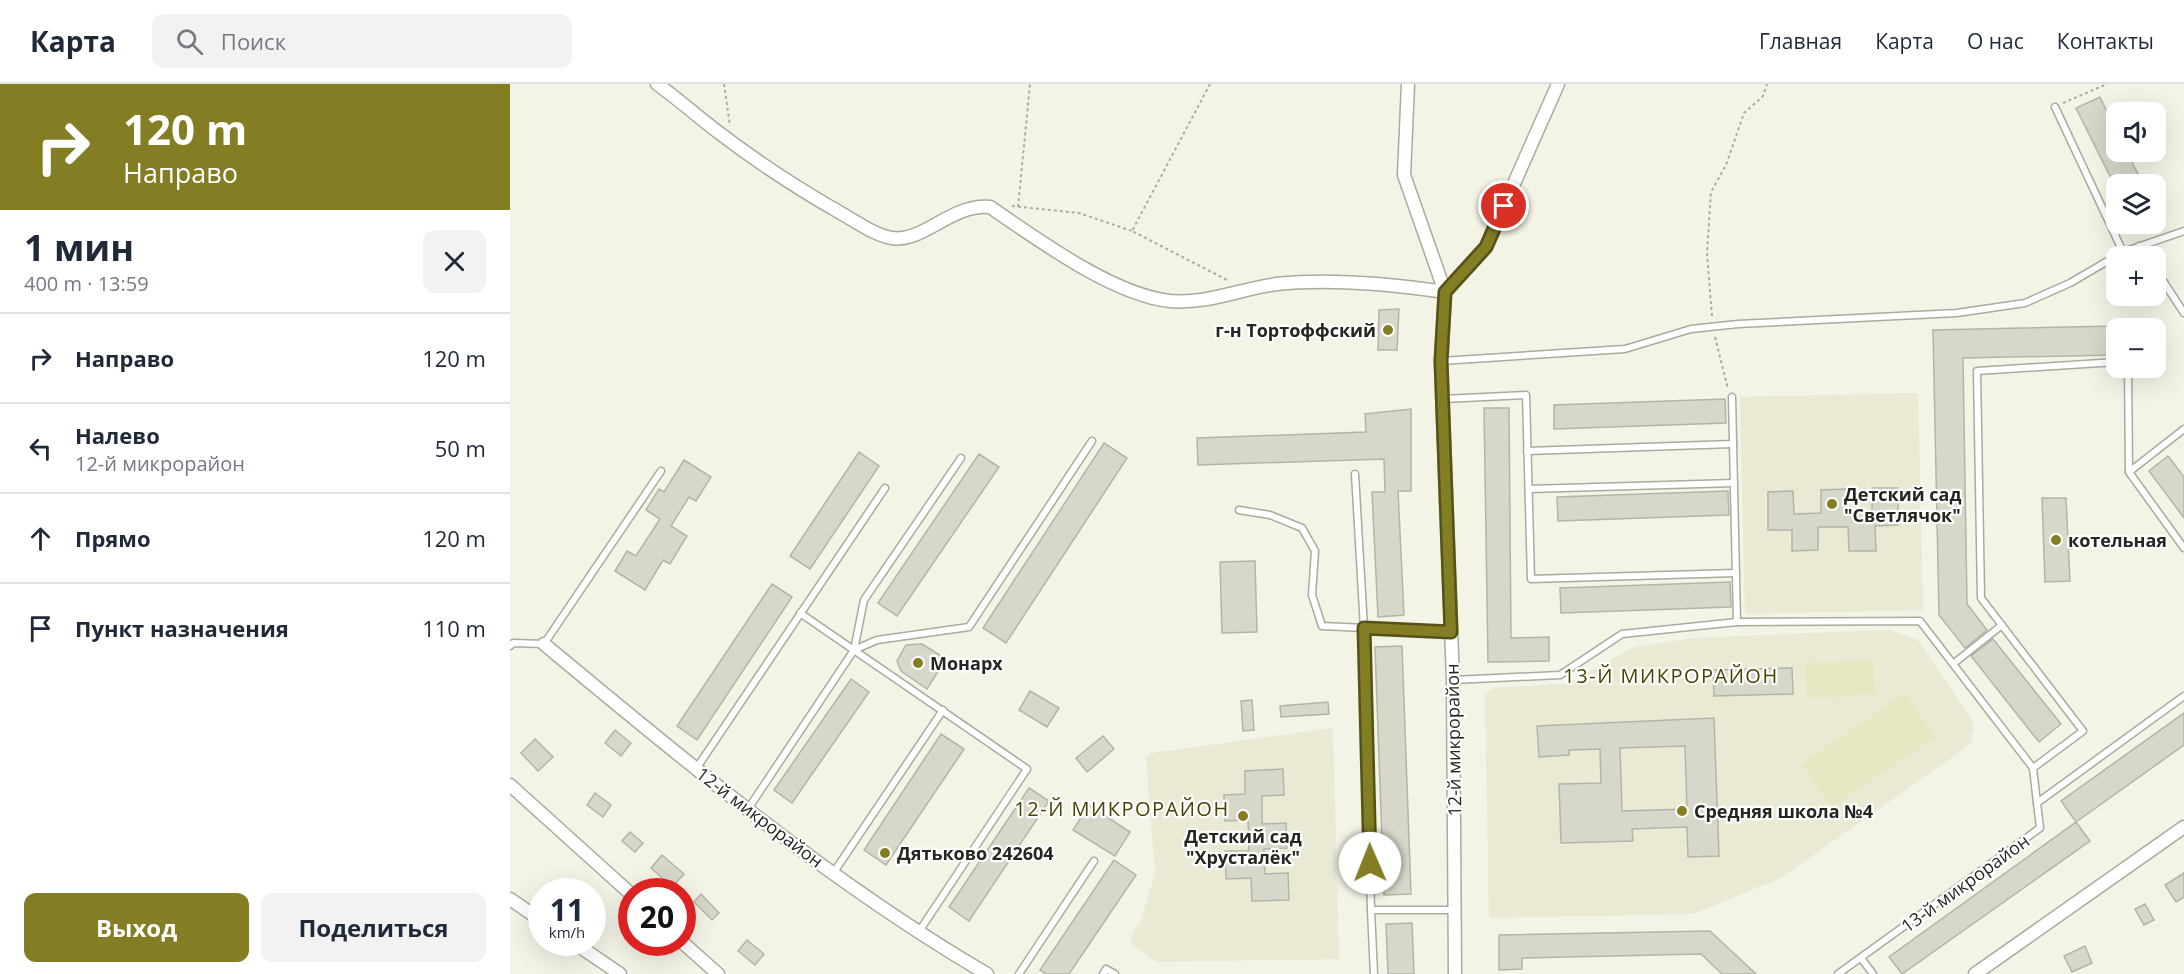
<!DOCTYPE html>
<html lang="ru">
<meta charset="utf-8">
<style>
body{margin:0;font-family:"Open Sans",sans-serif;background:#f2f2f3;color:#1f2937;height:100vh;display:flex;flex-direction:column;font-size:22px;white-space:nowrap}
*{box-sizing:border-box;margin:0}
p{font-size:20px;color:#747a83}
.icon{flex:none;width:33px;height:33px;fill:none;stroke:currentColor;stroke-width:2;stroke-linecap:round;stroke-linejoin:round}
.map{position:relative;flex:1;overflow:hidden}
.panel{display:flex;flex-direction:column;background:#fff;width:510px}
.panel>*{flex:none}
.banner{background:#837d24;color:#fff;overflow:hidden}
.buttons{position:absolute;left:1596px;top:18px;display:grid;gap:12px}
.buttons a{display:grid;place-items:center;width:60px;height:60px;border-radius:12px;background:#fff;box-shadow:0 6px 24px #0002;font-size:30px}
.speed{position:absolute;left:18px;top:794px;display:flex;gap:12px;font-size:30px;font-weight:700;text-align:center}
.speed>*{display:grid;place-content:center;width:78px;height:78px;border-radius:50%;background:#fff;box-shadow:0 6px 24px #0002;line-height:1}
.speed small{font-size:15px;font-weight:400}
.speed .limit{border:9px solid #d22;background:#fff;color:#111}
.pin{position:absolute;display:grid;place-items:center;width:51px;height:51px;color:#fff;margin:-26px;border:3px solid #fff;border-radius:50%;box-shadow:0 2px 6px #0007}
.me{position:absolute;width:66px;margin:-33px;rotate:359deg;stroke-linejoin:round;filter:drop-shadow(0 0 4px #0008)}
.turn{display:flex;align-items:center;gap:21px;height:126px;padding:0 24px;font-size:27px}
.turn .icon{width:78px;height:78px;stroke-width:2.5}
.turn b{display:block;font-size:42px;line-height:51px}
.round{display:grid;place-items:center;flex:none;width:63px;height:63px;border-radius:12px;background:#f2f2f3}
.headline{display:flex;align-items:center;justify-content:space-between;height:102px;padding:0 24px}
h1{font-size:36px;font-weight:700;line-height:45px}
.action{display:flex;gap:12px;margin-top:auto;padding:12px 24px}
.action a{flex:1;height:69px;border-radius:12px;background:#837d24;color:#fff;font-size:24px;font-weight:700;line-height:69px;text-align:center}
.action a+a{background:#f2f2f3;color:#1f2937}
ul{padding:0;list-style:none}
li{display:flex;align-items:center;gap:18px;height:90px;padding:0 24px;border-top:2px solid #e0e1e3}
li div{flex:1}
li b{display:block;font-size:22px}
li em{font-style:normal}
header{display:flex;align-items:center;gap:36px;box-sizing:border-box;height:84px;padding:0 30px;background:#fff;border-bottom:2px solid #e0e1e3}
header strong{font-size:28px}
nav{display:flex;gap:33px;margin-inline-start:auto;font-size:21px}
.search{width:420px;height:54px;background:#f2f2f3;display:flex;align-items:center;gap:15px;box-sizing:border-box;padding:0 21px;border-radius:12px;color:#747a83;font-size:22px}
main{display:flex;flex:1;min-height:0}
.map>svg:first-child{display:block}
</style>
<header>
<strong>Карта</strong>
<div class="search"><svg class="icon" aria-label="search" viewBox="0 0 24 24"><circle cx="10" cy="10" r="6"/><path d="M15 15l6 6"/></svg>Поиск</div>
<nav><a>Главная</a><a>Карта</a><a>О нас</a><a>Контакты</a></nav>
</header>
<main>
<section class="panel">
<div class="banner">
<div class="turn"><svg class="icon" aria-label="right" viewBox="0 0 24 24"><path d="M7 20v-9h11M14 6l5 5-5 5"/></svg><div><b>120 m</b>Направо</div></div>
</div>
<div class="headline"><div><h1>1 мин</h1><p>400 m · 13:59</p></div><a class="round"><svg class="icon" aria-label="close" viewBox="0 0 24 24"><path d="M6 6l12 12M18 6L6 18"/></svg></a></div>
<ul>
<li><svg class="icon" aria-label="right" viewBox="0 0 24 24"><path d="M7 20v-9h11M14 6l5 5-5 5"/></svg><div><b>Направо</b></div><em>120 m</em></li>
<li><svg class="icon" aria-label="left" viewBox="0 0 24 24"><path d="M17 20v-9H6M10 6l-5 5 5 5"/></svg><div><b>Налево</b><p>12-й микрорайон</p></div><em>50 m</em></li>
<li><svg class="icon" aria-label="ahead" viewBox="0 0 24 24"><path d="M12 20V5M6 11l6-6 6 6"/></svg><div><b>Прямо</b></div><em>120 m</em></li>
<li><svg class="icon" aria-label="arrive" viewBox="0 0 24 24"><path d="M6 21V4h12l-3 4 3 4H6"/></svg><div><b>Пункт назначения</b></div><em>110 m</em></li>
</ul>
<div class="action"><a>Выход</a><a>Поделиться</a></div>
</section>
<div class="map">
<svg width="1674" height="890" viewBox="0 0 1674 890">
<rect width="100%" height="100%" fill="#f3f3e6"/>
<g fill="#e9e9d4">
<path d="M1408 309 1413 526 1235 530 1230 313Z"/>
<path d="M1379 546 1408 556 1464 639 1461 660 1271 794 1183 830 979 834 975 610 984 604 1056 600 1122 564 1182 554Z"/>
<path d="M823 644 829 875 647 878 621 860 622 849 631 837 645 789 636 674 641 669Z"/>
</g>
<g fill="#e8e7c4">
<path d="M1363 576 1365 610 1297 614 1295 580Z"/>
<path d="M1395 609 1425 653 1321 723 1292 680Z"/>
</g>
<g fill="#d7d7ca" stroke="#b5b4a8" stroke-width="1.5" fill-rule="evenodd">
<path d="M1590 13 1606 47V68H1617L1633 100H1604L1566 24Z"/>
<path d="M889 225 887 266H868L869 226Z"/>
<path d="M1606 242V271L1453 274 1457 520 1477 546 1455 564 1429 531 1423 246Z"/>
<path d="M1215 315 1216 339 1044 345V321Z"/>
<path d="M974 324H999L1001 554 1039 553V577L978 578Z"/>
<path d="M901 325V407H888L894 531 868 533 862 408H875L874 375 688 381 687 354 856 348 855 330Z"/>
<path d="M594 359 617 374 496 559 473 544Z"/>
<path d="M349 368 369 382 300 485 280 472Z"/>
<path d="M469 370 489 383 387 532 368 519Z"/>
<path d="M1658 372 1674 393V434L1639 387Z"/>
<path d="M174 376 201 393 186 417 179 413 161 442 177 452 160 480 153 476 135 506 105 487 117 467 126 472 150 435 136 426 149 405 154 408Z"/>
<path d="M1362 404H1388V441L1365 442 1366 467H1339L1338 443H1308V466L1282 467V446H1258V408L1283 407 1284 430 1311 429V406L1336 405 1337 428 1362 427Z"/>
<path d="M1218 407 1219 431 1048 437 1047 413Z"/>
<path d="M1532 414H1556L1560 497 1535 498Z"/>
<path d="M745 477 747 548 712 549 710 478Z"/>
<path d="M1220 498 1221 523 1051 529 1050 504Z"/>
<path d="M262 500 282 513 187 656 167 642Z"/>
<path d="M1483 555 1551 640 1529 658 1461 572Z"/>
<path d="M412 560 436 575 417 605 391 587 387 577 396 561Z"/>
<path d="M892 562 901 810 874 811 865 563Z"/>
<path d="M1282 584 1283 610 1204 612 1203 586Z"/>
<path d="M341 595 359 608 282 719 264 706Z"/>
<path d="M520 607 549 624 537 643 509 626Z"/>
<path d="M742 616 744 646 733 647 731 617Z"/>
<path d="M818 618 819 630 771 633 770 622Z"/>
<path d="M1674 629V661L1566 738 1551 717Z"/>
<path d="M1204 634 1209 772 1178 773 1177 743 1122 745 1123 757 1051 759 1049 700 1091 699 1090 665 1059 666V671L1029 673 1027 642ZM1175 662 1177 725 1112 727 1110 664Z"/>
<path d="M105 646 121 659 111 672 95 659Z"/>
<path d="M431 650 454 665 376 781 354 766Z"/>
<path d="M593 652 604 665 577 688 566 674Z"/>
<path d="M25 655 43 673 28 687 11 669Z"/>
<path d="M773 685 774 711 752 712V740L776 739 777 764 754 765 755 790 778 789 779 816 742 817 741 794 716 795 715 767H739L738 736 715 737 714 711 735 710V687Z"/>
<path d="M519 704 539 717 459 837 439 823Z"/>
<path d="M85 709 101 721 93 733 77 721Z"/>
<path d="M579 721 620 748 605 772 563 746Z"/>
<path d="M1566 738 1580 757 1392 890 1379 873Z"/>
<path d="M120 748 133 759 125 768 112 757Z"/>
<path d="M152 771 174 790 162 803 141 784Z"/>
<path d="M604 776 626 791 559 890H536L530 886Z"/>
<path d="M1674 789V813L1666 818 1655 801Z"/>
<path d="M191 810 209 829 202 836 184 818Z"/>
<path d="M1635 820 1644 836 1634 841 1625 825Z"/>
<path d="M902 839 904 890H878L876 840Z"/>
<path d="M1200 847 1246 890H1212L1191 870 1012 874V885L989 886V851Z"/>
<path d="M237 856 254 870 245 881 228 867Z"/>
<path d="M1575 862 1582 879 1562 888 1554 872Z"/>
</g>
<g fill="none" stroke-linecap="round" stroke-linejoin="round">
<g stroke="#abaa9e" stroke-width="9">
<g id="lane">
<path d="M1545 23 1613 168 1674 147"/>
<path d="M1629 162 1636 172"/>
<path d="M1646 186 1674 229"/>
<path d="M931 277 1115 265 1181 245 1228 240 1447 229 1515 219 1560 199 1613 168"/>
<path d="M1618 284 1619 388"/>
<path d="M1222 313 1227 538"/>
<path d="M933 315 1016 311 1021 495 1226 489"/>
<path d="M1674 345 1619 388 1674 464"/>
<path d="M1017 367 1223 360"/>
<path d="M845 390 854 544 861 826H944"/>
<path d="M1019 405 1224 399"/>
<path d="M729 426 760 431 792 444 805 467 802 511 812 542 941 548"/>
<path d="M290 529 517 685 408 849"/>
<path d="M0 562 3 559 34 560 151 387"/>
<path d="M344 566 367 556 459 543 582 357"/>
<path d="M1443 580 1492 541"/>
<path d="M943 596 1050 591 1112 550 1227 538 1410 537 1523 684 1527 719"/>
<path d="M1523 684 1573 647 1471 514 1467 287 1606 278"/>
<path d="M186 685 375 404"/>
<path d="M238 725 344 566 354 516 451 374"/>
<path d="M324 788 433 626"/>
<path d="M861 826 864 890"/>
<path d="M1351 874 1363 890"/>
<path d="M509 890 584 777"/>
<path d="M593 890 596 885 605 890"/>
<path d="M1328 890 1530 744 1527 719 1674 612"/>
</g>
</g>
<g stroke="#abaa9e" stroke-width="15">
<g id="street">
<path d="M147 0C168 15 187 32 208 48 246 77 287 104 329 128 345 137 364 151 382 154 413 159 442 119 480 123 527 155 603 211 660 217 698 220 730 205 767 200 822 194 881 200 935 208L894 91 898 0"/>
<path d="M34 560C176 678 318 797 477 890"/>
<path d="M0 701 122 811"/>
<path d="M0 815 32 837"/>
<path d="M63 858 110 890"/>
<path d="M172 858 208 890"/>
<path d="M945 890 943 596 931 277 935 208 976 163 1048 0"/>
<path d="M1465 890 1674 743"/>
</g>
</g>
<g stroke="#acaca2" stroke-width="2" stroke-dasharray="3 3" stroke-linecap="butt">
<path d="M214 0 220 42"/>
<path d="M700 0 622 147 719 197"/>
<path d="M1553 19 1597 0"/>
<path d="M502 122 569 129 622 147"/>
<path d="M508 123 520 0"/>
<path d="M1202 232 1197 169 1201 108 1216 81 1234 29 1253 12 1257 0"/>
<path d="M1205 253 1218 305"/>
</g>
<use href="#lane" stroke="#fff" stroke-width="6"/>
<use href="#street" stroke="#fff" stroke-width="12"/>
</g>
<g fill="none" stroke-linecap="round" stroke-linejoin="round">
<g stroke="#555117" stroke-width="15">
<path id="route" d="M860 779 854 544 941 548 931 277 935 208 976 163 994 122"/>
</g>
<use href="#route" stroke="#837d24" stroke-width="10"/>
</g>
<g fill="#837d24" stroke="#fff" stroke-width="2">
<circle cx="878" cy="246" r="6"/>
<circle cx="1322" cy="420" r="6"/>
<circle cx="1546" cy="456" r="6"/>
<circle cx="408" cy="579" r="6"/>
<circle cx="1172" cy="727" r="6"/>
<circle cx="733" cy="732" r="6"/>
<circle cx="375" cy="769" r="6"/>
</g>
<g text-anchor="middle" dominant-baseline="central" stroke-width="4.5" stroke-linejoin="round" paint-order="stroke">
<g font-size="18" font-weight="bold" fill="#262621" stroke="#fff" text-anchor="start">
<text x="866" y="246" text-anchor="end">г-н Тортоффский</text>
<text x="1334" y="410">Детский сад<tspan x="1334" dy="21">"Светлячок"</tspan></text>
<text x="1558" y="456">котельная</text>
<text x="420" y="579">Монарх</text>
<text x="1184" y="727">Средняя школа №4</text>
<text x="733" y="752" text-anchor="middle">Детский сад<tspan x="733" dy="21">"Хрусталёк"</tspan></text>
<text x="387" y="769">Дятьково 242604</text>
</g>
<g font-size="18" fill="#262621" stroke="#fff">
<text transform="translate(943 656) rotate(-91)">12-й микрорайон</text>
<text transform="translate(250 733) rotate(37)">12-й микрорайон</text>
<text transform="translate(1455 799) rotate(-36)">13-й микрорайон</text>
</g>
<g font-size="20" letter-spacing="1.5" fill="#484300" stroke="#fff">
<text x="1161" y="591">13-Й МИКРОРАЙОН</text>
<text x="612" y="724">12-Й МИКРОРАЙОН</text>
</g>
</g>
</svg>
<div class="buttons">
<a><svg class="icon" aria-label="sound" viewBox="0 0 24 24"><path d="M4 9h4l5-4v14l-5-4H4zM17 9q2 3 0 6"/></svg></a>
<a><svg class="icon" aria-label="layers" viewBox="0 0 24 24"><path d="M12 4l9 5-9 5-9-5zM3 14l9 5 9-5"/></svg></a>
<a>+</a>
<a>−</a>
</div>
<div class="speed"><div>11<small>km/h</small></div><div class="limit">20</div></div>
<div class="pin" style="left:994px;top:122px;background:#d93025"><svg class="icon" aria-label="arrive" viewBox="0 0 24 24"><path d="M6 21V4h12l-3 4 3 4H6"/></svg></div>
<svg class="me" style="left:860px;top:779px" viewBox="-20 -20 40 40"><circle r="19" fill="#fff"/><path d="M0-13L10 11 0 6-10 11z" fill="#837d24"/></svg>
</div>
</main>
